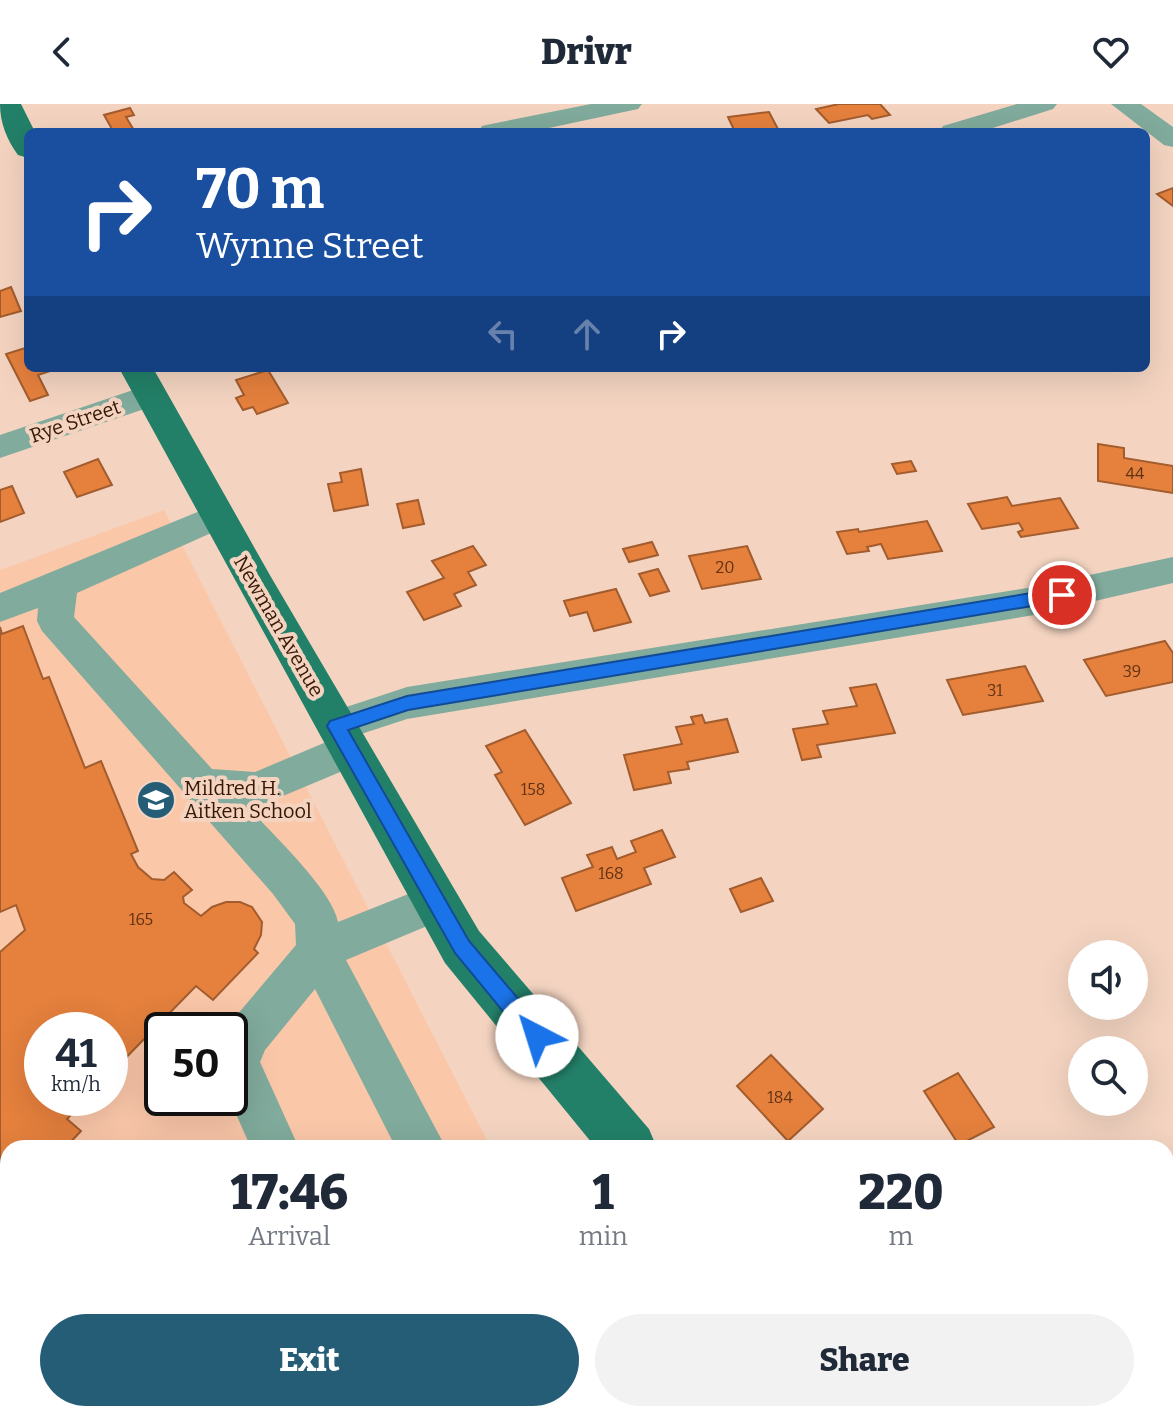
<!DOCTYPE html>
<style>
body{margin:0;font-family:Bitter,serif;background:#f2f2f3;color:#1f2937;height:100vh;display:flex;flex-direction:column;font-size:30px;white-space:nowrap}
*{box-sizing:border-box;margin:0}
p{font-size:26px;color:#747a83}
.icon{flex:none;width:44px;height:44px;fill:none;stroke:currentColor;stroke-width:2;stroke-linecap:round;stroke-linejoin:round}
.map{position:relative;flex:1;overflow:hidden}
.sheet{position:absolute;left:0px;top:1036px;width:1174px;height:282px;display:flex;flex-direction:column;background:#fff;border-radius:24px 24px 0 0;box-shadow:0 8px 32px #0002}
.sheet>*{flex:none}
.hud{position:absolute;left:24px;top:24px;width:1126px;height:244px;border-radius:12px;box-shadow:0 8px 32px #0002;background:#1a4fa0;color:#fff;overflow:hidden}
.buttons{position:absolute;left:1068px;top:836px;display:grid;gap:16px}
.buttons a{display:grid;place-items:center;width:80px;height:80px;border-radius:50%;background:#fff;box-shadow:0 8px 32px #0002;font-size:40px}
.speed{position:absolute;left:24px;top:908px;display:flex;gap:16px;font-size:40px;font-weight:700;text-align:center}
.speed>*{display:grid;place-content:center;width:104px;height:104px;border-radius:50%;background:#fff;box-shadow:0 8px 32px #0002;line-height:1}
.speed small{font-size:20px;font-weight:400}
.speed .limit{border:4px solid #111;border-radius:12px;background:#fff;color:#111}
.pin{position:absolute;display:grid;place-items:center;width:68px;height:68px;color:#fff;margin:-34px;border:4px solid #fff;border-radius:50%;box-shadow:0 2px 8px #0007}
.me{position:absolute;width:88px;margin:-44px;rotate:320deg;stroke-linejoin:round;filter:drop-shadow(0 0 6px #0008)}
.turn{display:flex;align-items:center;gap:28px;height:168px;padding:0 40px;font-size:36px}
.turn .icon{width:104px;height:104px;stroke-width:2.5}
.turn b{display:block;font-size:56px;line-height:68px}
.lanes{display:flex;align-items:center;height:76px;padding:0 40px;background:#0003;justify-content:center;gap:40px;direction:ltr}
.lanes .off{opacity:.35}
.eta{display:flex;justify-content:space-evenly;align-items:center;height:136px;text-align:center}
.eta b{font-size:48px;font-weight:800;line-height:56px}
.action{display:flex;gap:16px;margin-top:auto;padding:16px 40px}
.action a{flex:1;height:92px;border-radius:48px;background:#255d77;color:#fff;font-size:32px;font-weight:800;line-height:92px;text-align:center}
.action a+a{background:#f2f2f3;color:#1f2937}
header{display:flex;justify-content:space-between;align-items:center;height:104px;padding:0 40px;background:#fff;font-size:36px;font-weight:800}
.map>svg:first-child{display:block}
</style>
<header><svg class="icon" aria-label="back" viewBox="0 0 24 24"><path d="M15 5l-7 7 7 7"/></svg>Drivr<svg class="icon" aria-label="heart" viewBox="0 0 24 24"><path d="M12 20l-8-8c-3-5 5-10 8-4 3-6 11-1 8 4z"/></svg></header>
<div class="map">
<svg width="1173" height="1317" viewBox="0 0 1173 1317">
<rect width="100%" height="100%" fill="#f4d4c1"/>
<path fill="#fbc7a9" fill-rule="evenodd" d="M164 406 491 1044H8V1310H364L358 1317H0V466ZM42 926H110V994H42ZM162 926H230V994H162Z"/>
<g fill="#e5803d" stroke="#a25c2e" stroke-width="2">
<path d="M839 0H880L890 11 872 15 868 11 829 19 816 5Z"/>
<path d="M130 4 134 11 126 13 135 28H99L112 25 104 11Z"/>
<path d="M769 8 778 25 735 28 728 13Z"/>
<path d="M1173 84V102L1157 90Z"/>
<path d="M11 183 21 207 0 213V187Z"/>
<path d="M28 243V264L53 266 38 271 48 291 30 297 6 250Z"/>
<path d="M268 266 288 299 257 310 253 303 243 306 236 294 244 291 236 276Z"/>
<path d="M1098 340 1124 344V354L1173 362V389L1098 377Z"/>
<path d="M98 355 112 381 77 393 64 368Z"/>
<path d="M911 357 916 367 897 370 892 360Z"/>
<path d="M361 365 368 401 334 407 328 380 342 378 340 369Z"/>
<path d="M12 382 24 409 0 418V386Z"/>
<path d="M1007 393 1012 402 1060 394 1078 424 1021 433 1018 428 1023 426 1019 419 982 425 968 400Z"/>
<path d="M418 396 424 420 403 424 397 400Z"/>
<path d="M927 417 942 447 888 455 881 440 867 443 869 447 847 450 837 428 858 425 859 428Z"/>
<path d="M652 438 658 451 629 458 623 445Z"/>
<path d="M473 442 486 461 468 468 476 481 454 490 461 502 424 516 407 488 444 474 432 457Z"/>
<path d="M747 442 761 475 702 485 689 452Z"/>
<path d="M658 465 669 487 650 492 639 470Z"/>
<path d="M616 485 631 518 594 527 587 508 570 512 564 497Z"/>
<path d="M23 522 43 575 49 573 85 664 101 657 138 747 131 750 138 763 152 775 164 776 174 768 192 786 183 793 184 799 201 812 212 803 226 798H240L252 803 262 818 261 831 254 845 258 849 213 896 196 882 110 970V926H42V994H87L67 1015 81 1027 65 1044H8V1103L0 1111V848L25 826 16 801 0 808V523L2 530Z"/>
<path d="M1165 537 1173 549V578L1106 592 1084 556Z"/>
<path d="M1025 562 1043 597 963 611 947 576Z"/>
<path d="M876 580 895 629 817 641 821 653 802 656 793 625 828 620 823 607 857 602 850 584Z"/>
<path d="M702 611 705 619 727 615 738 648 687 658 689 665 668 668 671 679 634 686 624 651 682 640 676 623 694 620 691 613Z"/>
<path d="M525 626 571 699 525 721 495 671 502 668 486 642Z"/>
<path d="M662 726 675 753 644 764 651 780 576 807 562 774 593 763 587 751 612 743 617 755 636 748 631 737Z"/>
<path d="M761 774 773 797 741 808 730 785Z"/>
<path d="M771 951 823 1005 788 1037 737 982Z"/>
<path d="M958 969 994 1023 959 1041 924 987Z"/>
</g>
<g fill="none" stroke-linecap="round" stroke-linejoin="round">
<g fill="#81ab9c" fill-rule="evenodd">
<path d="M591 0H642L638 5 530 28H478L482 22 491 20Z"/>
<path d="M1017 0H1057L1053 5 980 28H939L943 22Z"/>
<path d="M1111 0H1141L1173 23V43L1164 41Z"/>
<path d="M151 280 162 283 167 291 162 299 0 354V331Z"/>
<path d="M217 400 229 403 234 412 229 421 77 489 74 513 212 665 255 668 331 636 322 633 316 622 322 611 407 583 1034 483 1173 453V479L1034 511 407 615 355 632 364 634 370 646 364 658 271 697 257 702 246 701C270 728 332 785 338 818L436 779 451 784 458 798 451 812 346 856 446 1044H396L315 885 265 946 260 958 299 1044H251L229 994 230 926H227L231 918 296 841 295 820 273 790 42 527 37 517 38 504 0 518V489Z"/>
<rect x="671" y="1310" width="54" height="7"/>
</g>
<g fill="#238068" fill-rule="evenodd">
<path d="M0 0H21L35 28H28V54L18 51C7 36 0 19 0 0Z"/>
<path d="M119 264H153L271 473 479 827 649 1025 657 1044H596L445 859Z"/>
<path d="M948 1310H1018L1021 1317H951Z"/>
</g>
</g>
<path fill="#1a73e8" stroke="#114b97" stroke-width="2" d="M1062 484 1070 491 1062 497 408 606 348 626 469 837 544 925 547 932 544 939 537 942 529 939 455 849 327 622 330 617 407 592Z"/>
<defs>
<g id="school-disc" transform="scale(2)"><circle r="9.5" fill="#255d77" stroke="#f4d4c1"/><path d="M0-5L7-2L0 1L-7-2ZM-4 1L0 2.5L4 1V4Q0 6-4 4Z" fill="#fff"/></g>
</defs>
<g fill-rule="evenodd">
<use href="#school-disc" x="156" y="696"/>
</g>
<g text-anchor="middle" dominant-baseline="central" stroke-width="8" stroke-linejoin="round" paint-order="stroke">
<g font-size="16" fill="#603112">
<text x="1135" y="369">44</text>
<text x="725" y="463">20</text>
<text x="1132" y="567">39</text>
<text x="995" y="586">31</text>
<text x="533" y="685">158</text>
<text x="611" y="769">168</text>
<text x="141" y="815">165</text>
<text x="780" y="993">184</text>
</g>
<g font-size="20" fill="#341704" stroke="#f4d4c1">
<text transform="translate(75 317) rotate(-19)">Rye Street</text>
<text transform="translate(279 522) rotate(60)">Newman Avenue</text>
</g>
<g font-size="20" fill="#341704" stroke="#f4d4c1" text-anchor="start">
<text x="184" y="684">Mildred H.<tspan x="184" dy="23">Aitken School</tspan></text>
</g>
</g>
</svg>
<div class="buttons">
<a><svg class="icon" aria-label="sound" viewBox="0 0 24 24"><path d="M4 9h4l5-4v14l-5-4H4zM17 9q2 3 0 6"/></svg></a>
<a><svg class="icon" aria-label="search" viewBox="0 0 24 24"><circle cx="10" cy="10" r="6"/><path d="M15 15l6 6"/></svg></a>
</div>
<div class="speed"><div>41<small>km/h</small></div><div class="limit">50</div></div>
<div class="pin" style="left:1062px;top:491px;background:#d93025"><svg class="icon" aria-label="arrive" viewBox="0 0 24 24"><path d="M6 21V4h12l-3 4 3 4H6"/></svg></div>
<svg class="me" style="left:537px;top:932px" viewBox="-20 -20 40 40"><circle r="19" fill="#fff"/><path d="M0-13L10 11 0 6-10 11z" fill="#1a73e8"/></svg>
<div class="hud">
<div class="turn"><svg class="icon" aria-label="right" viewBox="0 0 24 24"><path d="M7 20v-9h11M14 6l5 5-5 5"/></svg><div><b>70 m</b>Wynne Street</div></div>
<div class="lanes"><svg class="icon off" aria-label="left" viewBox="0 0 24 24"><path d="M17 20v-9H6M10 6l-5 5 5 5"/></svg><svg class="icon off" aria-label="ahead" viewBox="0 0 24 24"><path d="M12 20V5M6 11l6-6 6 6"/></svg><svg class="icon" aria-label="right" viewBox="0 0 24 24"><path d="M7 20v-9h11M14 6l5 5-5 5"/></svg></div>
</div>
<section class="sheet">
<div class="eta">
<div><b>17:46</b><p>Arrival</p></div>
<div><b>1</b><p>min</p></div>
<div><b>220</b><p>m</p></div>
</div>
<div class="action"><a>Exit</a><a>Share</a></div>
</section>
</div>
